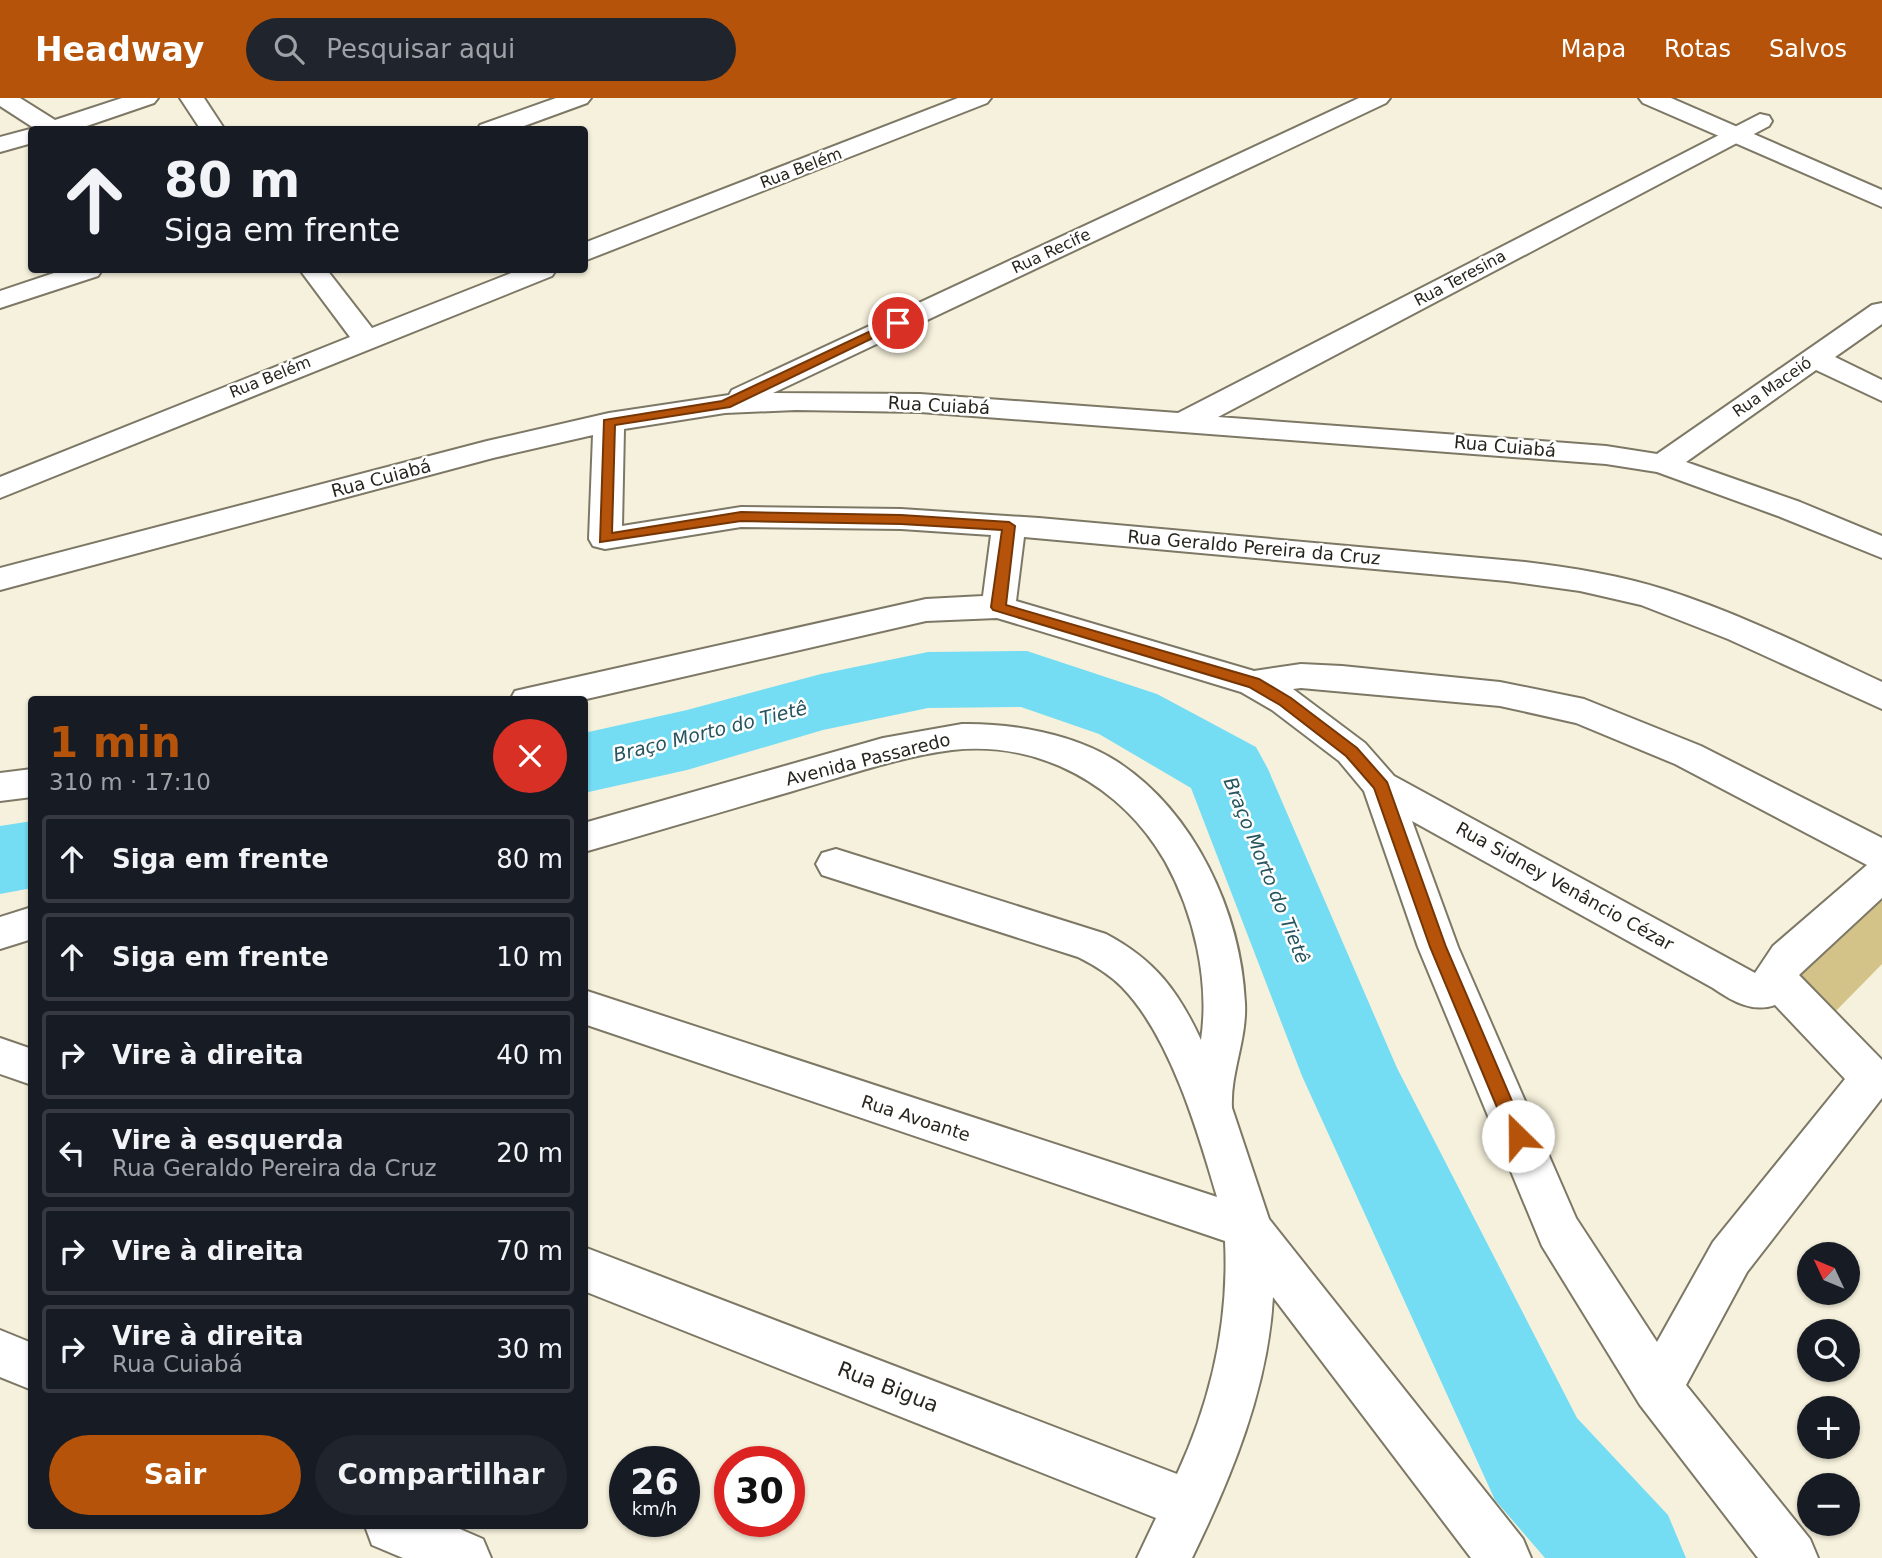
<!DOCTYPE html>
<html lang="pt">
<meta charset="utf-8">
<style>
body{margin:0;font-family:"DejaVu Sans",sans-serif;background:#20242c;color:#f1f3f6;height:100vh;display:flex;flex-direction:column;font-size:26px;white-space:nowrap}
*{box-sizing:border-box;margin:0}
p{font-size:23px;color:#9ea1a6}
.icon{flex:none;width:38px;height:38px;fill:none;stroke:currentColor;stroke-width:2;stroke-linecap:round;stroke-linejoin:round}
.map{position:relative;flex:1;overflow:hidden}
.side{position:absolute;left:28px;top:598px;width:560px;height:833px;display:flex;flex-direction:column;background:#171b24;border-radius:7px;box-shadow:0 2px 5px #0004}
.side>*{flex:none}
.top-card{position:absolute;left:28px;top:28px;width:560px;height:147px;border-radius:7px;box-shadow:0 2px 5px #0004;background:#171b24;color:#f1f3f6;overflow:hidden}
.needle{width:46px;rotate:314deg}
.controls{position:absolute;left:1797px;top:1144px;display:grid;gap:14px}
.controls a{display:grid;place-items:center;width:63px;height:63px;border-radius:50%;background:#171b24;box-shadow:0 2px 5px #0004;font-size:35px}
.speed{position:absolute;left:609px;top:1348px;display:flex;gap:14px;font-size:35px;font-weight:700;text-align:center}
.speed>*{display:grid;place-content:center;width:91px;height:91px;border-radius:50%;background:#171b24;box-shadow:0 2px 5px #0004;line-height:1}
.speed small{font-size:18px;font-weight:400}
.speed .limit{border:10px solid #d22;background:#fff;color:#111}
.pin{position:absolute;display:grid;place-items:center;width:60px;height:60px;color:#fff;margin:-30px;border:4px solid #fff;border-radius:50%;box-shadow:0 2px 7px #0007}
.me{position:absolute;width:77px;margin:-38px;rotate:337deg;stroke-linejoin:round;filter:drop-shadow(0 0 5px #0008)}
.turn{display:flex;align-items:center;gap:24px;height:147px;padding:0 21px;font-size:32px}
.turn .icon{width:91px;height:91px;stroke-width:2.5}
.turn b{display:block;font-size:49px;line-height:60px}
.round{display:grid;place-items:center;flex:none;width:74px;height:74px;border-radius:37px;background:#20242c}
.head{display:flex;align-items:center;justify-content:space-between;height:119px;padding:0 21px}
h1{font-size:42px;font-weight:700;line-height:52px;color:#b45309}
.action{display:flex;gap:14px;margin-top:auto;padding:14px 21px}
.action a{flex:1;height:80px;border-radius:42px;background:#b45309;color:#fff;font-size:28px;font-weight:700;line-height:80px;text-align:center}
.action a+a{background:#20242c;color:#f1f3f6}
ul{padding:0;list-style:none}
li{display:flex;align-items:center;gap:21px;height:88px;margin:0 14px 10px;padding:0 7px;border:4px solid #363941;border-radius:7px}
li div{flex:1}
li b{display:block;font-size:26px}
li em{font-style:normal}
header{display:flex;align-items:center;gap:42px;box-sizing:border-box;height:98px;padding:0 35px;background:#b45309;color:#fff}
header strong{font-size:33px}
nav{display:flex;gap:38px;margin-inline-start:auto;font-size:24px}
.search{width:490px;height:63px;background:#20242c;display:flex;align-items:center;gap:18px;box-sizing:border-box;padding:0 24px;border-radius:38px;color:#9ea1a6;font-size:26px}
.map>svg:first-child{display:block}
</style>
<header>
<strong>Headway</strong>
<div class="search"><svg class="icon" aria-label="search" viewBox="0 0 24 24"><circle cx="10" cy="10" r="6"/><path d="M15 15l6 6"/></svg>Pesquisar aqui</div>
<nav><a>Mapa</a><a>Rotas</a><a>Salvos</a></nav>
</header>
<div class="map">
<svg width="1882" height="1460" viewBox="0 0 1882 1460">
<rect width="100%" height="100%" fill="#f6f1dc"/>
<path fill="#d3c388" d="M1882 798V866L1829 920 1792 880Z"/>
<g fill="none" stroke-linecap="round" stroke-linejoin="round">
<g fill="#74ddf4" fill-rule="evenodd">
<path d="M1027 553 1157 596 1256 649 1268 671 1397 970 1577 1320 1668 1417 1686 1460H1545L1495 1402 1302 978 1191 690 1099 636 1021 609 928 610 823 632 687 672 584 695V635L687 612 821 576 928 554Z"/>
<path d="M32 723V790L0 796V728Z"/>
</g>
<g stroke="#7d7865" stroke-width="4">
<g id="street">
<path d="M0 0H20L55 22 122 0H158L154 5 75 32H32V45L0 54V39L34 30 0 8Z"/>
<path d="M180 0H204L225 32H201Z"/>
<path d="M556 0H591L587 5 513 32H477L480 27Z"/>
<path d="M958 0H991L987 5 584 163V145Z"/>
<path d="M1359 0H1390L1386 5 773 295 920 296 1178 315 1760 16 1769 18 1772 23 1769 28 1218 319 1606 348 1657 356 1872 207 1882 205V226L1835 259 1882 282V303L1816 272 1686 364 1800 404 1882 438V460L1778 418 1657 374 1606 366 920 314 796 312 725 315 624 331 622 428 741 409 901 411 1039 420 1525 464C1573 470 1620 477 1666 492 1741 516 1811 551 1882 584V611L1728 541 1641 507 1580 493 1507 483 1024 439 1016 503 1254 573 1301 566 1342 568 1500 584 1584 601 1701 648 1882 740V800L1799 877 1882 962V1000L1747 1174 1686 1287 1810 1441 1818 1460H1758L1640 1307 1542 1148 1418 849 1364 693 1339 663 1272 612 1241 594 997 520 926 523 582 602H510L515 593 528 590 926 501 983 498 991 437 901 431 741 429 605 451 593 448 589 441 593 337 493 360 0 492V470L487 343 609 315 729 297 732 292ZM1301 590 1500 608 1576 625 1675 666 1867 767 1773 848 1755 875 1394 678 1365 645 1293 591ZM1412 723 1713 890C1732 903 1752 915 1775 907L1845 981 1713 1144 1657 1244 1576 1120 1458 849Z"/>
<path d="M63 172H102L98 178 0 210V193Z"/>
<path d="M300 172H327L372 230 519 172H556L552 178 0 400V379L350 239Z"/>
<path d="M962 626C1012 625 1073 636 1116 663 1194 713 1241 814 1245 905 1247 942 1230 975 1232 1010L1269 1121 1523 1441 1531 1460H1471L1273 1199C1268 1291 1231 1380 1192 1460H1137L1156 1420 584 1193V1149L1177 1376C1211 1303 1229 1224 1225 1143L584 926V892L1217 1099C1198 1034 1170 938 1122 889 1109 876 1094 867 1078 859L822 777 816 766 822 755 836 751 1106 836C1155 862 1178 893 1201 942 1210 883 1194 815 1165 763 1122 688 1040 642 952 652 898 659 845 678 793 693 724 713 654 734 584 754V725L883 640Z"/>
<path d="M32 671V699L0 703V675Z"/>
<path d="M32 809V841L0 851V819Z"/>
<path d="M0 940 32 951V987L0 976Z"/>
<path d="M0 1232 32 1245V1292L0 1279Z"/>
<path d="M365 1428H453L483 1441 491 1460H403L372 1447Z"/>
</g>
</g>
<g stroke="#7d7865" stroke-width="4">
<path id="secondary" d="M1639 0H1671L1882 92V109L1643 5Z"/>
</g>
<use href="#street" fill="#fff" fill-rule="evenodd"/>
<use href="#secondary" fill="#fff" fill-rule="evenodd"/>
</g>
<path fill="#b45309" stroke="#753606" stroke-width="2" d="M894 222 904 225 730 309 615 327 612 435 741 414 901 417 1009 424 1015 428 1006 507 1259 581 1291 600 1357 650 1387 684 1446 849 1527 1038 1525 1044 1518 1046 1512 1044 1509 1038 1430 849 1374 690 1346 658 1280 607 1249 589 993 512 991 509 1002 432 901 426 741 423 600 444 604 322 722 303Z"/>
<g text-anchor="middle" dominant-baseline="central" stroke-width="5" stroke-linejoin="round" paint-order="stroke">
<g font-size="16" fill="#27251d" stroke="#fff">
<text transform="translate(801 70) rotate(-21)">Rua Belém</text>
<text transform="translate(1051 153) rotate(-25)">Rua Recife</text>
<text transform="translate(1460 180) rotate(-28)">Rua Teresina</text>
<text transform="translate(270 279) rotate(-22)">Rua Belém</text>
<text transform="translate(1772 289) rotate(-35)">Rua Maceió</text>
</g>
<g font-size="18" fill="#27251d" stroke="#fff">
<text transform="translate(939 307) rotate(3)">Rua Cuiabá</text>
<text transform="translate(1505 348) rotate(5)">Rua Cuiabá</text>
<text transform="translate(381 380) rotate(-15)">Rua Cuiabá</text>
<text transform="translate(1254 449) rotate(5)">Rua Geraldo Pereira da Cruz</text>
<text transform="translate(868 661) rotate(-14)">Avenida Passaredo</text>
<text transform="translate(1565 788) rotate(29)">Rua Sidney Venâncio Cézar</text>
<text transform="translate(916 1020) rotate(18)">Rua Avoante</text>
</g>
<g font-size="19" font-style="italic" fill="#27555f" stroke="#fff">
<text transform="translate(710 633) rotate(-14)">Braço Morto do Tietê</text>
<text transform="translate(1267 772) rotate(68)">Braço Morto do Tietê</text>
</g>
<g font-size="21" fill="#27251d" stroke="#fff">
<text transform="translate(888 1289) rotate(21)">Rua Bigua</text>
</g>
</g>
</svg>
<div class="controls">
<a><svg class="needle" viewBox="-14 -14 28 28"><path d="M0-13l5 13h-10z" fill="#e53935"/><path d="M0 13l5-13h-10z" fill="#9ea1a6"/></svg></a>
<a><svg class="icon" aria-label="search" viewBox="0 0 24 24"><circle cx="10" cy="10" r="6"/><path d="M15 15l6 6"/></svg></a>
<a>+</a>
<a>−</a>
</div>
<div class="speed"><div>26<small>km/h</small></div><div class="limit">30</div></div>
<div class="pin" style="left:898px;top:225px;background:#d93025"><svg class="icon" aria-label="arrive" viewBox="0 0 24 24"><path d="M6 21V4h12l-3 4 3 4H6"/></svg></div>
<svg class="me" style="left:1518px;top:1038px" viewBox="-20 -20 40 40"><circle r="19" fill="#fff"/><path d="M0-13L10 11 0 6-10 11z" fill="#b45309"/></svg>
<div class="top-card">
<div class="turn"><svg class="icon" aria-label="ahead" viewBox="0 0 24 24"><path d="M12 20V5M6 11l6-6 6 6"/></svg><div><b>80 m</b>Siga em frente</div></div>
</div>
<section class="side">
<div class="head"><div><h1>1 min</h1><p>310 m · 17:10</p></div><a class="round" style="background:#d93025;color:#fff"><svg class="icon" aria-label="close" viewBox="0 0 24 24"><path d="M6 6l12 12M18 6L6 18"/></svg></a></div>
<ul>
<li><svg class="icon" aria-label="ahead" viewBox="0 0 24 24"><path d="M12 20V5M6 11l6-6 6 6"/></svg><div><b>Siga em frente</b></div><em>80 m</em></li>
<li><svg class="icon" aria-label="ahead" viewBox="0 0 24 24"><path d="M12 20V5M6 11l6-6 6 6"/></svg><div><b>Siga em frente</b></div><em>10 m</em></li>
<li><svg class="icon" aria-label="right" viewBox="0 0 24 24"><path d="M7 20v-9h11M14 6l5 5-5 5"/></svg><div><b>Vire à direita</b></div><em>40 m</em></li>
<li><svg class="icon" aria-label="left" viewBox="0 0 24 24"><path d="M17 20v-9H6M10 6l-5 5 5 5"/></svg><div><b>Vire à esquerda</b><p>Rua Geraldo Pereira da Cruz</p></div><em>20 m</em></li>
<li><svg class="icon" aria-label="right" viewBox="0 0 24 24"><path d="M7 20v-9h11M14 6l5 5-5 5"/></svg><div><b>Vire à direita</b></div><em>70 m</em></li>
<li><svg class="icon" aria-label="right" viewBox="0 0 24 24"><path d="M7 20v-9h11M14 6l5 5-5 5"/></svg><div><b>Vire à direita</b><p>Rua Cuiabá</p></div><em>30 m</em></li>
</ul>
<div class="action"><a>Sair</a><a>Compartilhar</a></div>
</section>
</div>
